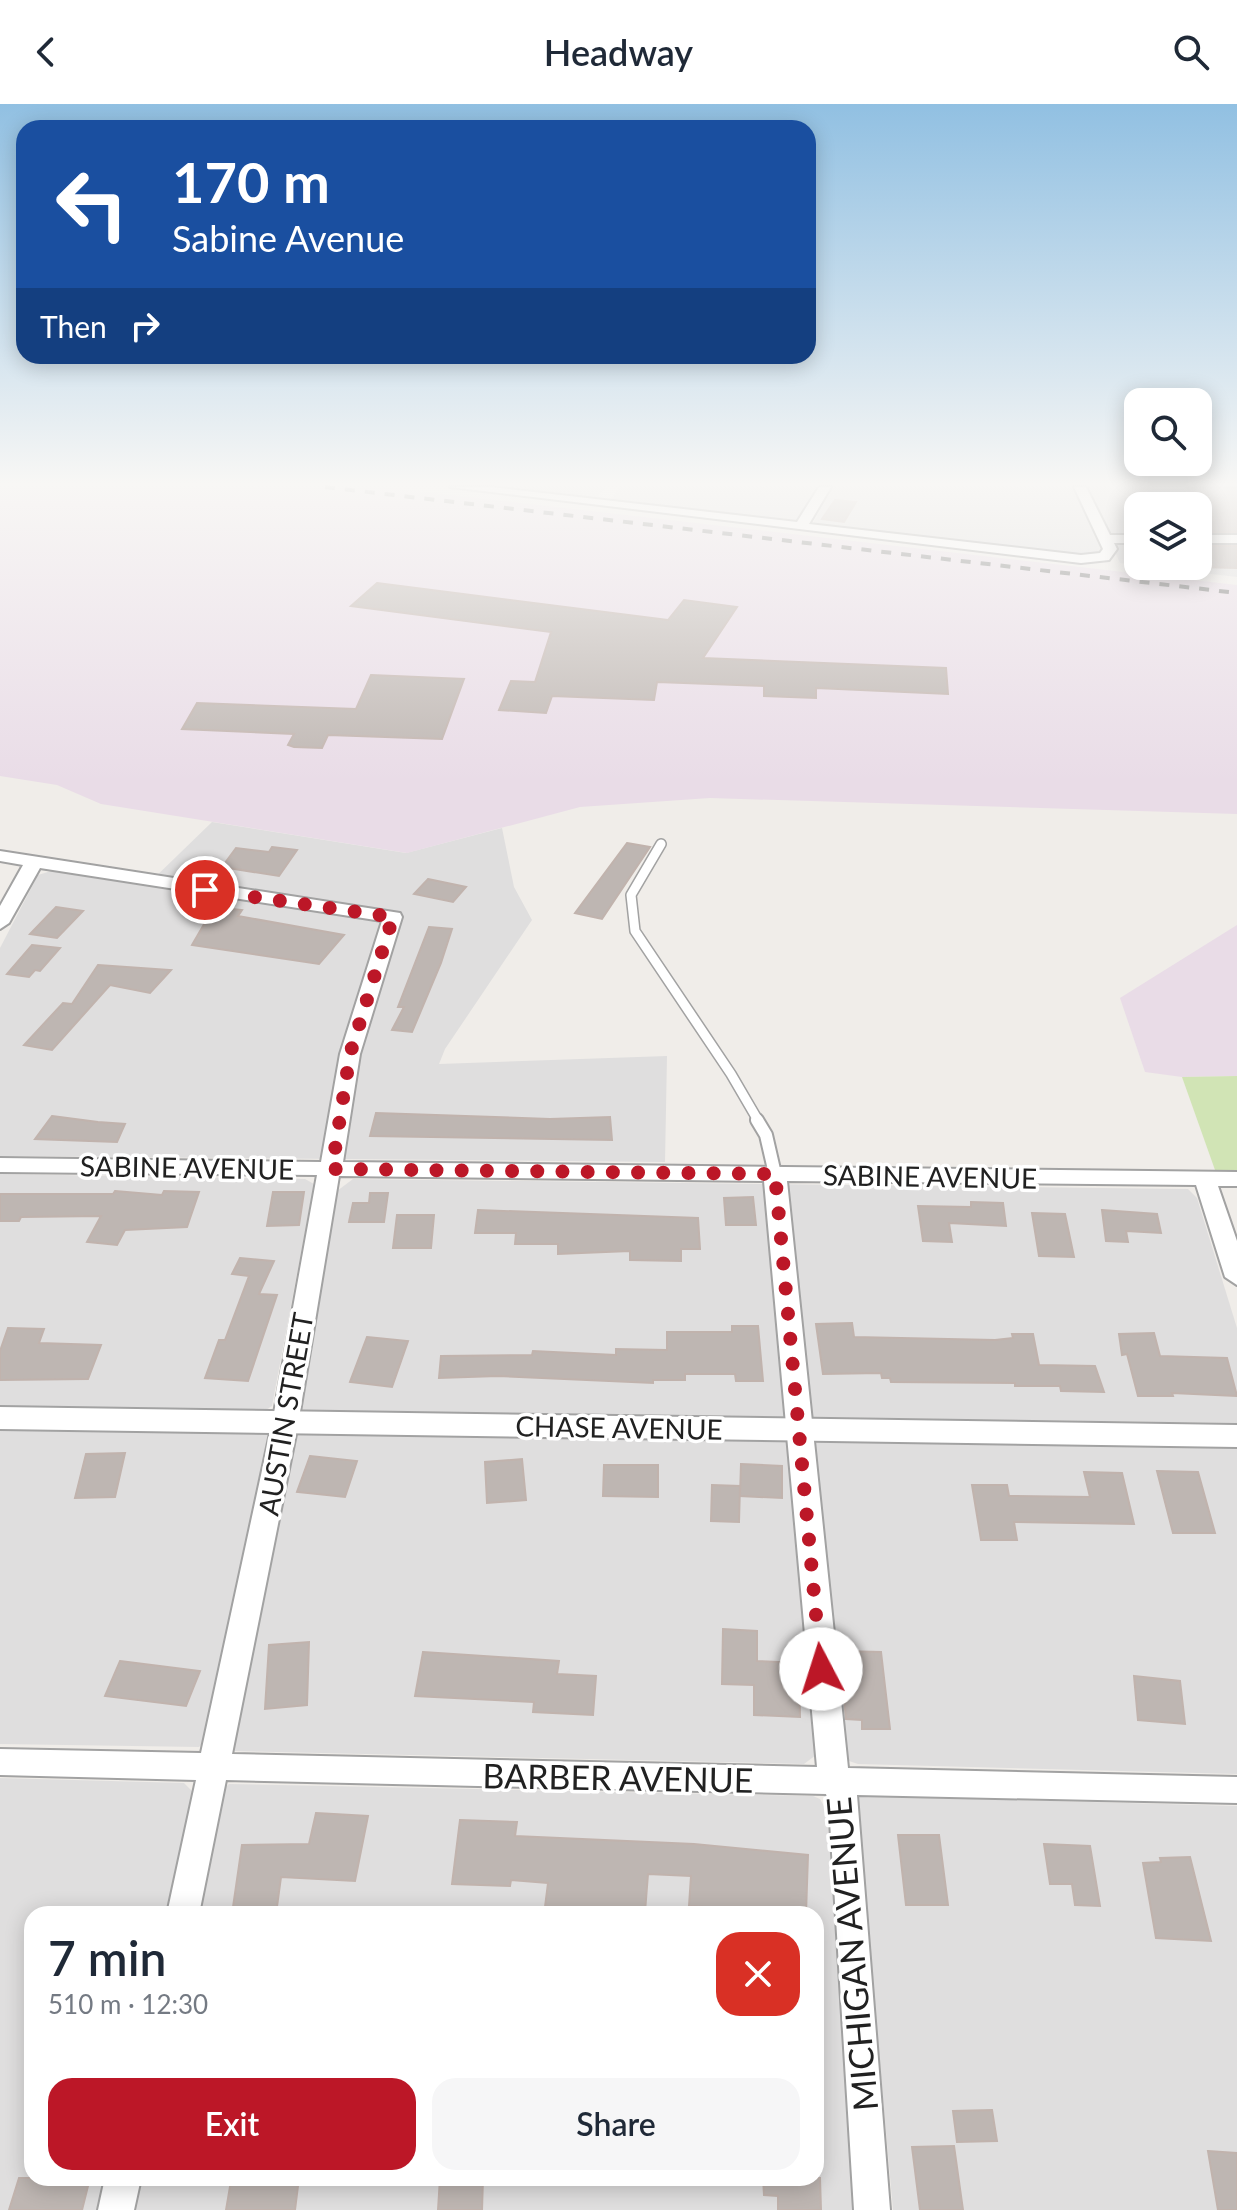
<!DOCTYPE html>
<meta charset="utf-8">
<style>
body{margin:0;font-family:Lato,sans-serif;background:#f6f6f7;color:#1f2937;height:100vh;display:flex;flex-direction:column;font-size:30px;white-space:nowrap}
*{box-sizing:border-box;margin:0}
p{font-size:26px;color:#747a83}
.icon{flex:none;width:44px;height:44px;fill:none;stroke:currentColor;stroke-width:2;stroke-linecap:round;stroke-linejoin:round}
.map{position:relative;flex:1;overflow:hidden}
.details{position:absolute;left:24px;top:1802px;width:800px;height:280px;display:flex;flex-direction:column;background:#fff;border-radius:24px;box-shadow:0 4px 20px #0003}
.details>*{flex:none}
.top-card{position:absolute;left:16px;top:16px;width:800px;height:244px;border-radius:24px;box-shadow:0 4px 20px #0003;background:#1a4fa0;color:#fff;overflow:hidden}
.controls{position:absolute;left:1124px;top:284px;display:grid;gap:16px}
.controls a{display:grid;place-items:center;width:88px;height:88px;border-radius:16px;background:#fff;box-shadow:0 4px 20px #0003;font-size:40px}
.pin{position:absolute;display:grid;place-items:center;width:68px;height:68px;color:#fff;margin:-34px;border:4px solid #fff;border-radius:50%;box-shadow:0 2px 8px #0007}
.me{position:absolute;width:88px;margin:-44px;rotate:355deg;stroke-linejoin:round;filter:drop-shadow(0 0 6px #0008)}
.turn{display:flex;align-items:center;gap:28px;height:168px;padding:0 24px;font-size:36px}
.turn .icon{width:104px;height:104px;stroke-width:2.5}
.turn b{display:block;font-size:56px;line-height:68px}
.then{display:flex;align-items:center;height:76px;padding:0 24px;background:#0003;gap:16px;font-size:30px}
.round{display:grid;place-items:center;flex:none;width:84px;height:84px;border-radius:24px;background:#f6f6f7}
.summary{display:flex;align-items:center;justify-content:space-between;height:136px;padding:0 24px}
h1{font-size:48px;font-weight:600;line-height:60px}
.cta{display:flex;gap:16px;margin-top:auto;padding:16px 24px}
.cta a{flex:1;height:92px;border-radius:24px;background:#bc1727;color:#fff;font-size:32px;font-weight:600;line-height:92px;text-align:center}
.cta a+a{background:#f6f6f7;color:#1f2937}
header{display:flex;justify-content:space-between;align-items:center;height:104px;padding:0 24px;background:#fff;font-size:36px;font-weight:600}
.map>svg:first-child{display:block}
</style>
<header><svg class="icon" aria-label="back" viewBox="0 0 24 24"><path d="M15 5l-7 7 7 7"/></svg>Headway<svg class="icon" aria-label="search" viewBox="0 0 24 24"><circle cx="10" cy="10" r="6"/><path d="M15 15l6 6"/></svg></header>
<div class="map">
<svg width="1237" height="2106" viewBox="0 0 1237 2106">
<rect width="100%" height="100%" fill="#f0ede9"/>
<g fill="#dfdede">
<path d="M469 383H606L596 395Z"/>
<path d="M619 383H818L795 419 610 398Z"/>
<path d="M832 383H1075L1104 446 1089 453 812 421Z"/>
<path d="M1086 383H1237V473L1143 462H1198V402H1138V461L1120 459Z"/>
<path d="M212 718 406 749 502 724 514 783 532 816 445 945 439 960 667 952 665 1058 0 1052V844L38 771 51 767 146 782Z"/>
<path d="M0 1070 305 1075 314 1080 272 1302 264 1307 0 1303Z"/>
<path d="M353 1075 1188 1085 1197 1094 1237 1224V1319L298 1306 296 1295 337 1087Z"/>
<path d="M0 1325 271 1330 205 1637 199 1643 0 1640Z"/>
<path d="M300 1330 792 1337 816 1651 804 1660 235 1647 232 1640 295 1332Z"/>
<path d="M812 1338 1237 1344V1670L858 1660 843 1655Z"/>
<path d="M0 1674 184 1679 196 1691 169 1810H32V2074H109L102 2106H0Z"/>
<path d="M229 1680 813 1692 820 1695 827 1708 858 2106H130L137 2074H816V1810H195L221 1687Z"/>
<path d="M861 1692 1237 1702V2106H893L856 1695Z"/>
</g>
<g fill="#e9dce7">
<path d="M0 383H381L1237 481V710L710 694 580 703 407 749 101 700 57 681 0 672Z"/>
<path d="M1237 821V972L1182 973 1145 968 1120 894Z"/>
</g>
<path fill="#d1e4b5" d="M1237 972V1067L1215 1066 1182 973Z"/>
<g fill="#beb6b2" stroke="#c1b3ad" stroke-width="2">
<path d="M1187 383H1237V428H1198V402Z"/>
<path d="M835 396 856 398 844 418 822 415Z"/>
<path d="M1198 442H1237V464L1198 463Z"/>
<path d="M377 479 668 516 684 496 737 503 703 554 946 564 948 590 816 584V594L764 592V582L657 578 654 596 552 592 546 609 499 606 511 577 535 578 551 528 351 502Z"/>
<path d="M371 571 464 575 442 635 328 631 322 644 294 643 288 641 294 630 182 625 197 599 356 605Z"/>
<path d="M627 739 650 743 602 815 575 809Z"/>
<path d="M272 743 297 746 279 772 222 763 236 744 269 748Z"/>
<path d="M428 775 466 783 453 798 414 790Z"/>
<path d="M56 803 83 807 57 834 30 830Z"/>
<path d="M214 803 242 806 238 812 344 831 319 860 192 841Z"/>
<path d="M429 823 452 825 441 859 412 928 392 926 404 903H398Z"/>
<path d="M32 841 60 844 40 867 35 866 29 873 7 870Z"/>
<path d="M98 861 171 866 150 889 110 881 52 946 24 941 63 899 72 900Z"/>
<path d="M376 1009 550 1015 610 1013 612 1036 370 1032Z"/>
<path d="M52 1012 98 1018 125 1020 117 1038 35 1035Z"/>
<path d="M115 1087 162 1091 164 1087 199 1088 187 1123 125 1126 117 1141 87 1138 101 1112 21 1113 19 1117H0V1090H113Z"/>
<path d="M273 1088H304L299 1121 267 1122Z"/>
<path d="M370 1089H388L384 1118H349L353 1099H369Z"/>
<path d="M753 1093 756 1121H726L724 1094Z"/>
<path d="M971 1098 1003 1099 1006 1122 949 1119 952 1138 923 1137 918 1102 971 1103Z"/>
<path d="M478 1106 698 1114 700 1145H681V1157L630 1156V1147L558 1150V1140H515L516 1129H475Z"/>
<path d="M1102 1106 1157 1110 1161 1129 1126 1127 1128 1138 1106 1137Z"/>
<path d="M1032 1109 1065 1110 1074 1153 1039 1152Z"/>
<path d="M397 1111H434L431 1144H393Z"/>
<path d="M240 1154 274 1157 259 1190 277 1191 248 1277 205 1274 219 1236H225L249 1172 232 1170Z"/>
<path d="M852 1219 854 1233 995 1236 1013 1234 1012 1230H1033L1039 1261 1095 1262 1104 1288 1061 1287 1060 1282H1015V1279L891 1278 890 1274H882L881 1269 823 1270 816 1220Z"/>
<path d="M732 1222H758L763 1277H736L735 1270H685V1276H653V1279L498 1272 439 1274 441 1252 532 1251 533 1247 616 1251V1245L667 1246V1228H732Z"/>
<path d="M8 1224 44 1225 39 1239 101 1241 88 1275 0 1276V1247Z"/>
<path d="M1154 1229 1160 1252 1227 1254 1237 1292 1172 1289 1173 1292H1138L1127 1250 1122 1251 1119 1230Z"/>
<path d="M367 1233 408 1237 392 1283 350 1278Z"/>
<path d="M125 1349 115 1393 75 1394 86 1350Z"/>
<path d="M310 1352 357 1357 345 1393 297 1388Z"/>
<path d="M522 1355 526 1396 487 1399 485 1358Z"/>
<path d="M741 1360 782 1362V1394L740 1392Z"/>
<path d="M604 1361H658V1393L603 1392Z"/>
<path d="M1157 1367 1198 1368 1215 1429H1173Z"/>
<path d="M1084 1368 1122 1369 1134 1420 1014 1418 1017 1436H981L972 1381H1007L1009 1392 1090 1393Z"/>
<path d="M712 1381 740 1382 739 1418 711 1417Z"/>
<path d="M723 1525 757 1527V1557L799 1559 800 1613 754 1611V1581L722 1580Z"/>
<path d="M309 1538 307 1601 265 1605 269 1541Z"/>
<path d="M839 1547 881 1548 890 1625H862V1616L846 1615Z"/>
<path d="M423 1548 559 1557 557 1570 596 1572 593 1611 533 1608 534 1598 415 1592Z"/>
<path d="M120 1557 200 1567 186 1602 105 1592Z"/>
<path d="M1134 1572 1180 1577 1185 1620 1138 1616Z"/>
<path d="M316 1709 368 1712 355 1777 281 1773 276 1810H232L242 1741 309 1740Z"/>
<path d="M460 1716 517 1718 515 1732 694 1740 808 1751 806 1810 689 1802 691 1772 648 1770 645 1808 545 1803 548 1779 511 1776 510 1782 452 1780Z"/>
<path d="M898 1731H939L948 1801H906Z"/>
<path d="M1044 1740 1090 1742 1100 1802 1075 1801 1072 1780H1050Z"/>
<path d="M1190 1753 1211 1837 1156 1834 1143 1759 1161 1758 1160 1754Z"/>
<path d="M992 2006 997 2037 957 2038 953 2007Z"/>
<path d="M954 2042 963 2106H920L912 2043Z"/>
<path d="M1208 2047 1237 2049V2106H1218Z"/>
<path d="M19 2074H90L82 2106H9Z"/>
<path d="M299 2074 295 2106H226L231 2077Z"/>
<path d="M440 2074H483L482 2106H438Z"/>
<path d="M763 2074H820L821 2106H778V2092L764 2091Z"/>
</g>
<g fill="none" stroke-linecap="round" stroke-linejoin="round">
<g stroke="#a2a2a2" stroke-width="12">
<path id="service-far1" d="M661 740 631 791 635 827 731 970 759 1018"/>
</g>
<g stroke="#a2a2a2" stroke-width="16">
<path id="service" d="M757 1016 766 1031 775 1070"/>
</g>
<g stroke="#a2a2a2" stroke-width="4">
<g id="minor">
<path d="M450 383H491L797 418 819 383H831L809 420 1081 451 1100 449 1103 445 1074 383H1086L1110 431H1138V439H1114L1117 445 1109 456 1081 459Z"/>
<rect x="1198" y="431" width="39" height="8"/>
<path d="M0 747 400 809 402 813 360 950 343 1058 1237 1068V1082H1218L1237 1137V1181L1225 1173 1196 1081 787 1077 848 1664 1237 1673V1699L857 1691 890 2106H854L829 1701 826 1690 226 1676 199 1810H167L196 1676 0 1671V1645L201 1649 272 1320 317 1071 0 1068V1054L321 1058 340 950 382 817 40 764 9 819 0 825V802L23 761 0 757ZM339 1072 764 1077 817 1663 232 1650 298 1320Z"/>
<path d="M105 2074H141L134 2106H98Z"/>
</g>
</g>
<g stroke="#a2a2a2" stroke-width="4">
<path id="tertiary" d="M0 1303 1237 1321V1343L0 1325Z"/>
</g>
<use href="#service-far1" stroke="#fff" stroke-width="9"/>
<use href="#service" stroke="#fff" stroke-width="12"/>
<use href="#minor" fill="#fff" fill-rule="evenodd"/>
<use href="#tertiary" fill="#fff" fill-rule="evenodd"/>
<path stroke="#6f6f6f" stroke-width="4" stroke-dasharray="10 10" stroke-linecap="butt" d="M325 383 1237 489"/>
</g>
<linearGradient id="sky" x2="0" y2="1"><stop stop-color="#91c0e2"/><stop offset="0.56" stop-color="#f8f7f5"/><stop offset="1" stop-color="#f8f7f5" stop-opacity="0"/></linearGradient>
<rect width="1237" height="678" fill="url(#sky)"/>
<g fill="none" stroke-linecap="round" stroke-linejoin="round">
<path stroke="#bc1727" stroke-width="14" stroke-dasharray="0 25.2" d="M205 786 393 813 350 950 332 1065 775 1070 821 1565"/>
</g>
<g text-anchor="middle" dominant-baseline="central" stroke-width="7" stroke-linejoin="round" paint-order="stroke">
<g font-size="28" fill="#212121" stroke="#fff">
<text transform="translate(187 1063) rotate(1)">SABINE AVENUE</text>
<text transform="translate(930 1072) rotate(1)">SABINE AVENUE</text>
<text transform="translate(285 1310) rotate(-80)">AUSTIN STREET</text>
<text transform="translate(619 1323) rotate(1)">CHASE AVENUE</text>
</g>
<g font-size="34" fill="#212121" stroke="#fff">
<text transform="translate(618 1673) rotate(1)">BARBER AVENUE</text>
<text transform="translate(851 1850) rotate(-95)">MICHIGAN AVENUE</text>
</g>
</g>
</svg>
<div class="controls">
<a><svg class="icon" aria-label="search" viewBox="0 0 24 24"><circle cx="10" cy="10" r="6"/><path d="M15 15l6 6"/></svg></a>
<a><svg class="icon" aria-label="layers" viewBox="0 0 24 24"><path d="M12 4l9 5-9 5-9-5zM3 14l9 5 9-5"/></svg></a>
</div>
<div class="pin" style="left:205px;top:786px;background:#d93025"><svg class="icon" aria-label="arrive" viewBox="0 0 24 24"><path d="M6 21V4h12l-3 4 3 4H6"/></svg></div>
<svg class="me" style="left:821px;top:1565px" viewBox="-20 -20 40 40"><circle r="19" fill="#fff"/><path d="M0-13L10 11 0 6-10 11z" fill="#bc1727"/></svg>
<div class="top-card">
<div class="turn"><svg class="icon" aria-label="left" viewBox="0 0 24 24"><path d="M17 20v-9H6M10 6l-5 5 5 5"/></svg><div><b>170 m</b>Sabine Avenue</div></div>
<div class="then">Then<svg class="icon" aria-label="right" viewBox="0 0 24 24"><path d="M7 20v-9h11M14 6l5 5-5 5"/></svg></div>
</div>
<section class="details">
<div class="summary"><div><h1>7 min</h1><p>510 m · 12:30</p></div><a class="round" style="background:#d93025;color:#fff"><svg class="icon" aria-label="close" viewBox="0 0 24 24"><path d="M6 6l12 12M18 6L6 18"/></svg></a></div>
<div class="cta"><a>Exit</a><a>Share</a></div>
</section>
</div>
